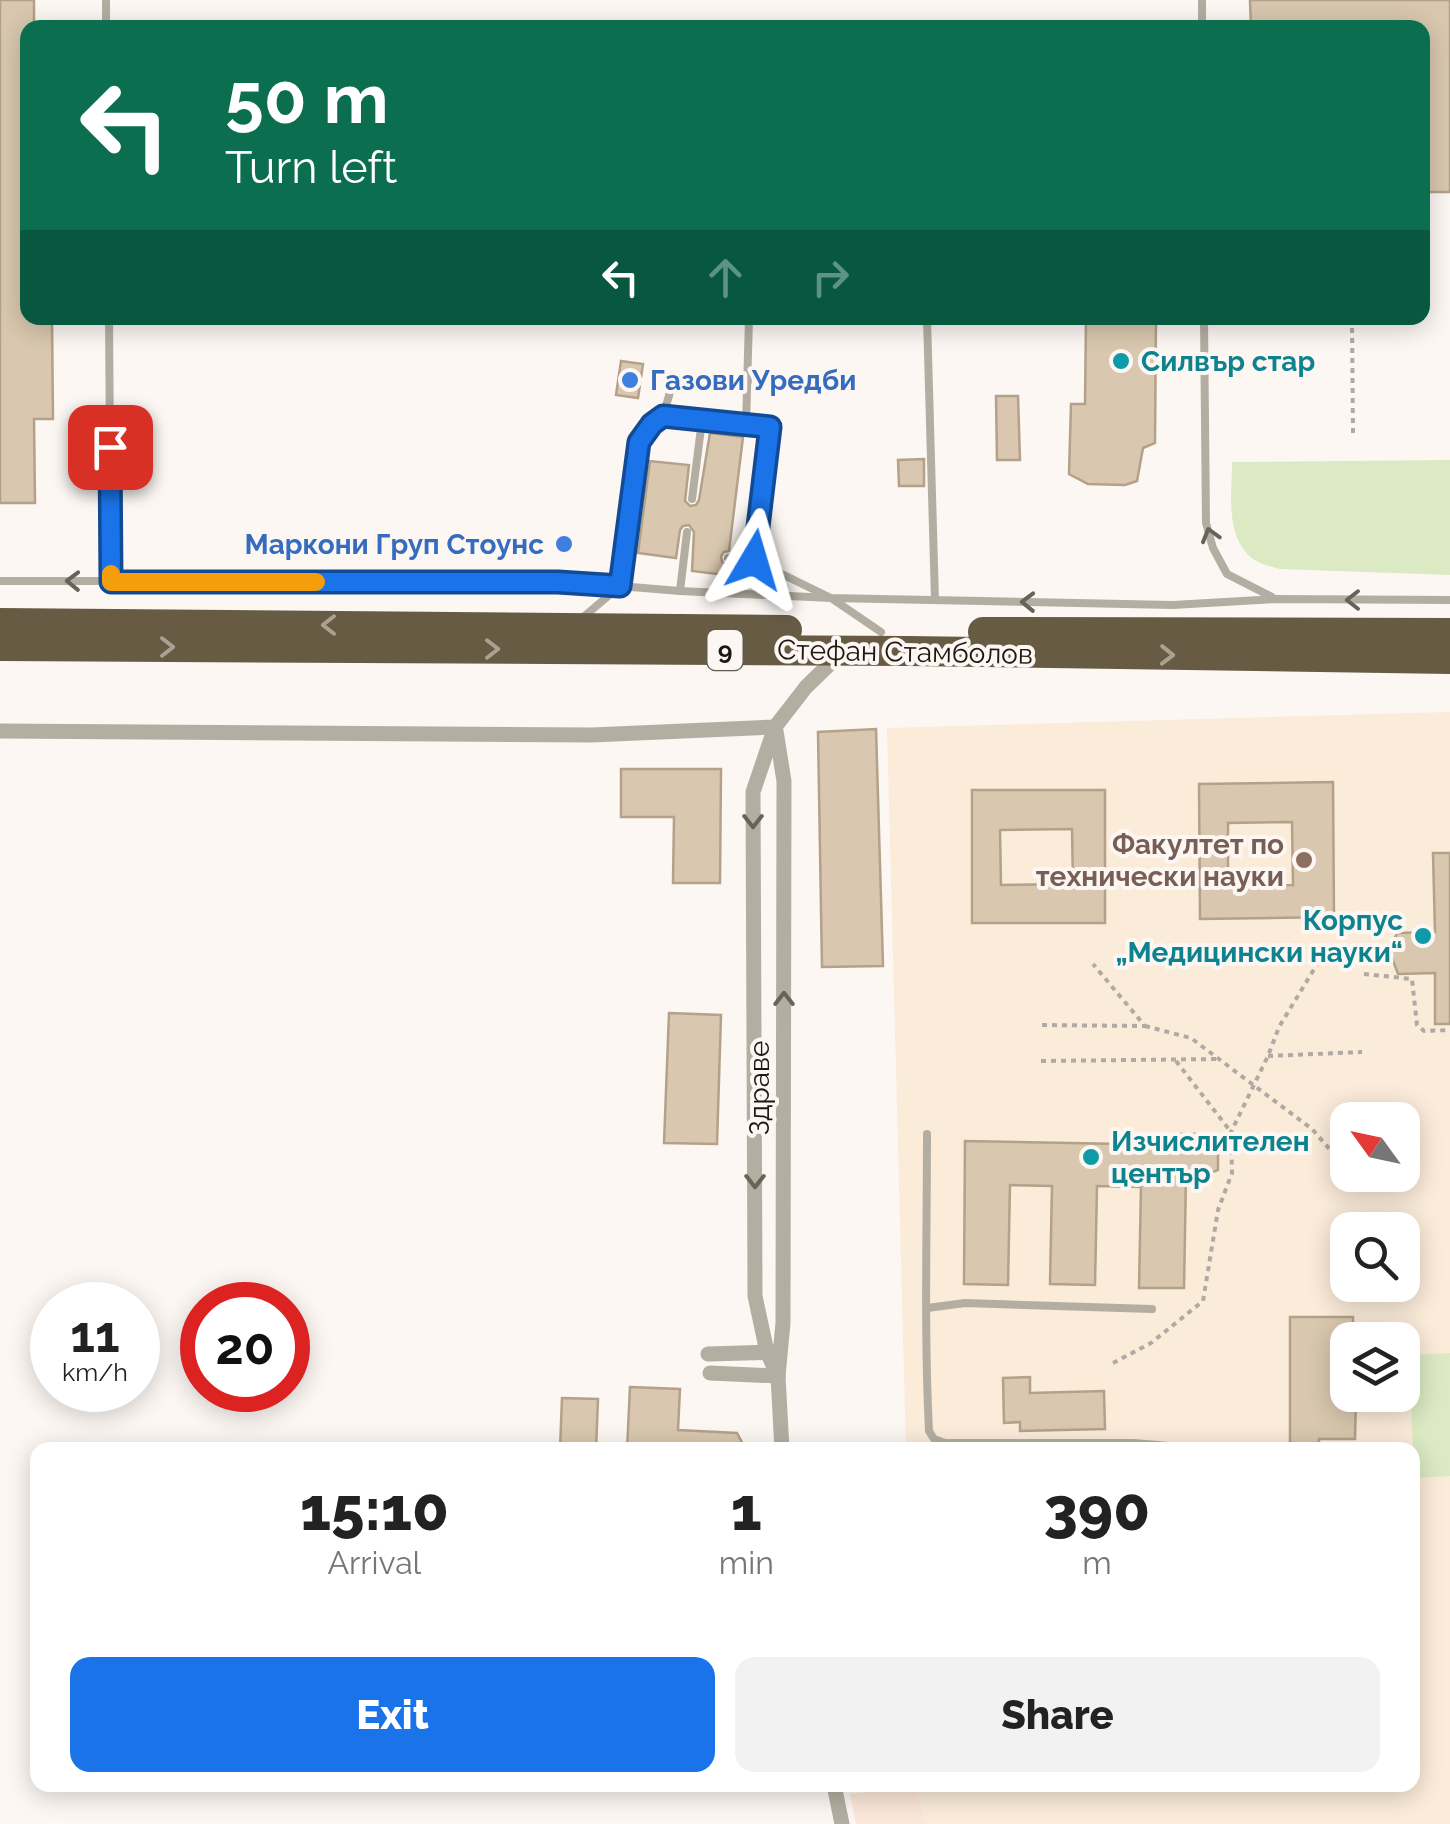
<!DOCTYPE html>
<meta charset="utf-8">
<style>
body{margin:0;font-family:Raleway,sans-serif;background:#f2f2f2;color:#222;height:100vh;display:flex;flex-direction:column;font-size:38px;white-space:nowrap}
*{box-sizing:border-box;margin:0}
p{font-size:32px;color:#767676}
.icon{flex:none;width:55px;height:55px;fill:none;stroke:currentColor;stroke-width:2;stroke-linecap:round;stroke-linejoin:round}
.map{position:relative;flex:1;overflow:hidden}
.sheet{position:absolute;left:30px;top:1442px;width:1390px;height:350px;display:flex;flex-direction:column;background:#fff;border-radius:20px;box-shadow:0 5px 25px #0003}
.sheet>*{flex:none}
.guide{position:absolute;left:20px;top:20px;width:1410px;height:305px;border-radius:20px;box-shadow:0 5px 25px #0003;background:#0b6e4f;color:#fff;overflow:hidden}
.needle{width:65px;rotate:303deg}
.buttons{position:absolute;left:1330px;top:1102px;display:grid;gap:20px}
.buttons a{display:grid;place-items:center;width:90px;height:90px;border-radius:20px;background:#fff;box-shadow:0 5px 25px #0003;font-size:50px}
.speed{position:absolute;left:30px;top:1282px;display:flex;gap:20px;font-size:50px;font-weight:700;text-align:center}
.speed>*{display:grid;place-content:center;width:130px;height:130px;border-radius:50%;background:#fff;box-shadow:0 5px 25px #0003;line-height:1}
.speed small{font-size:25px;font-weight:400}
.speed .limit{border:15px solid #d22;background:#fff;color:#111}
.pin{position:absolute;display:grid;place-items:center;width:85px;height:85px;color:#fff;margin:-42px;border-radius:20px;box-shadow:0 5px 15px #0006}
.me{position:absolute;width:110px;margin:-55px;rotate:7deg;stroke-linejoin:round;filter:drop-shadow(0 0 8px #0008)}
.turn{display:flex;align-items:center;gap:35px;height:210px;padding:0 40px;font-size:45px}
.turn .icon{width:130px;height:130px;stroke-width:2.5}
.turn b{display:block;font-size:70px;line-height:85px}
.lanes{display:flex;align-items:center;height:95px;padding:0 40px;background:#0003;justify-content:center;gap:50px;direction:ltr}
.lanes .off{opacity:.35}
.eta{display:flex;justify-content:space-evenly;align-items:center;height:170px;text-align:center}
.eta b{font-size:60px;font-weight:800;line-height:70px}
.action{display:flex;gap:20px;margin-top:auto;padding:20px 40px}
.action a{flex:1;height:115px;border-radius:20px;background:#1a73e8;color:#fff;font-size:40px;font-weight:800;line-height:115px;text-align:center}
.action a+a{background:#f2f2f2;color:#222}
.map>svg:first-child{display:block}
</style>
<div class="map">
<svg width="1450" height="1824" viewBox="0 0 1450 1824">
<rect width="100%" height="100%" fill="#fcf7f3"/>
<path fill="#fbe7d9" d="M916 1787 926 1824H856L850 1794Z"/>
<path fill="#fbebd9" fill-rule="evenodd" d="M1450 712V1824H926L915 1785H1412V1450H906L887 728ZM1348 1120H1402V1175H1348ZM1348 1230H1402V1285H1348ZM1348 1340H1402V1395H1348Z"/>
<g fill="#dbeac2">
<path d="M1450 460V575L1280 569C1273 567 1263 565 1256 561 1224 540 1232 495 1232 462Z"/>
<path d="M1450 1353V1476L1414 1478 1409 1355Z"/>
</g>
<g fill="#d9c8af" stroke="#b3a189" stroke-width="2.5" fill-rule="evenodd">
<path d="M0 0H34V28H28V318H52L53 419H34L35 503H0Z"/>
<path d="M1250 0H1450V192H1422V28H1251Z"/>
<path d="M1086 318H1156L1155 443 1143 448 1137 481 1125 485 1088 484 1069 474 1071 404H1085Z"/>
<path d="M621 361 643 364 638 398 616 395Z"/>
<path d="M996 396H1018L1020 460H997Z"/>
<path d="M710 433 743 437 729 551 724 552 721 556 722 562 727 565 726 575 692 571 694 532 689 525 683 526 680 530 676 558 638 553 650 461 689 465 685 501 690 506 696 505 699 500Z"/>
<path d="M924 459V486H899L898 460Z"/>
<path d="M876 729 883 966 822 967 818 732Z"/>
<path d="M621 769H721L720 883H673L674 817H621Z"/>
<path d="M1333 782 1334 917 1200 919 1199 784ZM1292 822 1293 885 1228 886V823Z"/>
<path d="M972 790H1105V923H972ZM1072 829 1073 884 1001 885 1000 830Z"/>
<path d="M1433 853H1450V1024H1435V973L1398 974 1391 955V948L1397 933 1435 932Z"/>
<path d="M669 1013 721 1015 717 1144 664 1143Z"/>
<path d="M1178 1134H1207L1214 1136 1218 1143V1170L1203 1176 1186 1175 1184 1288H1139L1141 1187 1097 1186 1095 1285 1050 1284 1052 1186 1010 1185 1008 1285 964 1284 965 1141 1178 1145Z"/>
<path d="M1290 1317H1353V1340H1348V1395H1356L1355 1439H1319V1448H1290Z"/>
<path d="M1030 1377V1393L1104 1391 1105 1429 1020 1431V1422L1004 1423 1003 1378Z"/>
<path d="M630 1387 680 1389 678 1430 737 1433 746 1450H627Z"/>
<path d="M562 1398 598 1399 596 1450H560Z"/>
</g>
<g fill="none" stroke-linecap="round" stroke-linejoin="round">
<g stroke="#b0a9a4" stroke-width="4" stroke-dasharray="5 5" stroke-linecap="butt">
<path d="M1352 318 1353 433"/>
<path d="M1364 974 1412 979 1417 1025 1424 1031 1450 1030"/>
<path d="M1042 1025 1145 1026 1093 964"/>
<path d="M1145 1026 1191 1038 1312 1129 1348 1170"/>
<path d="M1268 1056 1362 1052"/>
<path d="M1041 1061 1218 1059"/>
<path d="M1176 1061 1231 1132"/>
<path d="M1352 1175 1354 1178 1371 1175"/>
<path d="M1113 1363 1151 1343 1203 1301 1218 1210 1232 1173 1231 1132 1268 1056 1279 1027 1319 961"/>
</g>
<g stroke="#b4aea2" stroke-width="8">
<path d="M106 0V28"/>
<path d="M1202 0V28"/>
<path d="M109 318 111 582"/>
<path d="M927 318 935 600"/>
<path d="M1204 318 1206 523 1213 548 1227 574 1272 597"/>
<path d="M663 416 671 389 681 378 748 381"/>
<path d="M746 425 749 318"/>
<path d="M692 499 702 420"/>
<path d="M728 558 753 560"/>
<path d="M0 581H558L680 591 831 598 1173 605 1276 599 1450 600"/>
<path d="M680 591 687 532"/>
<path d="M581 619 620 586 639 441 652 424 663 416 770 427 753 560 831 598 881 632"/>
<path d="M927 1134C927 1233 924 1332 929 1431L934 1439 945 1443H1134L1217 1450"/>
<path d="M927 1308 965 1303 1152 1309"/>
</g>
<g stroke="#b4aea2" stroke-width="15">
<path d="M0 731 592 735 775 727"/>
<path d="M776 731 784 781 783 1323 778 1376 782 1450"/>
<path d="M708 1354 777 1352"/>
<path d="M710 1373 778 1376"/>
<path d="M778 1376 767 1352 755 1296 753 792 775 727 806 687 841 653"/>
<path d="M834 1785 842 1824"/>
</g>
<g stroke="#675b43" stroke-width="30">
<path d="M0 623 787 630"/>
<path d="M983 632 1450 633"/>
<path d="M0 646 908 651 1450 659"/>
</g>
</g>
<defs><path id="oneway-chevron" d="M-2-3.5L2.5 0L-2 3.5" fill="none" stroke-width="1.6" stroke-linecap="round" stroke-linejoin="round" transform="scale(2.5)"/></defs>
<g stroke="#6a6258">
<use href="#oneway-chevron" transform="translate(1210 535) rotate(-106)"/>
<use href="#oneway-chevron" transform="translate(73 581) rotate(-179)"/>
<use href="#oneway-chevron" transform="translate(1353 600) rotate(-180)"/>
<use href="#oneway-chevron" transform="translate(1028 602) rotate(-179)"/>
<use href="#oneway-chevron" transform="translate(753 821) rotate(90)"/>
<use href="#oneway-chevron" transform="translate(784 999) rotate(-90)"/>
<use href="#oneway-chevron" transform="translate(755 1181) rotate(90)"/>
</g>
<g stroke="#aaa192">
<use href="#oneway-chevron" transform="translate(329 625) rotate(-180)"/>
<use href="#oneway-chevron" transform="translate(167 647)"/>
<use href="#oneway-chevron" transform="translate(492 649)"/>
<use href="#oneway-chevron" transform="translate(1167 655) rotate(1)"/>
</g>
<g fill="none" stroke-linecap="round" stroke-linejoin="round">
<g stroke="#114b97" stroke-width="25">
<path id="route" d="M110 447 111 582H558L620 586 639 442 652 424 663 416 770 427 754 560"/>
</g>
<use href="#route" stroke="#1a73e8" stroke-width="18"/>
<path stroke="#f59e0b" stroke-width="18" d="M111 574V582H316"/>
</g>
<g fill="#0f9aa8" stroke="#fcf7f3" stroke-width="4">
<circle cx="1121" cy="361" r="10"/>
<circle cx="1423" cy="936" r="10"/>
<circle cx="1091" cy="1157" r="10"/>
</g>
<g fill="#3f7fe0" stroke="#fcf7f3" stroke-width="4">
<circle cx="630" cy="380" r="10"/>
<circle cx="564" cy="544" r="10"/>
</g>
<circle fill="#8d6e63" stroke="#fcf7f3" stroke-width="4" cx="1304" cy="860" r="10"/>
<g text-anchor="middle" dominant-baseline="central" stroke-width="8" stroke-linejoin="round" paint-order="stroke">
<rect fill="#fcf7f3" stroke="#615a53" stroke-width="2.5" x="707.5" y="630" width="35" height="40" rx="8"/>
<g font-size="25" font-weight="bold" fill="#1f160f">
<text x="725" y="650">9</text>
</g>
<g font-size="28" font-weight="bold" fill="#0d838f" stroke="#fcf7f3" text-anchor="start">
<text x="1141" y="361">Силвър стар</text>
<text x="1403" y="920" text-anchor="end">Корпус<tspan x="1403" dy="32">„Медицински науки“</tspan></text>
<text x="1111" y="1141">Изчислителен<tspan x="1111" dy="32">център</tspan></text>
</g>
<g font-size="28" font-weight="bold" fill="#366cbe" stroke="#fcf7f3" text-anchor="start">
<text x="650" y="380">Газови Уредби</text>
<text x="544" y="544" text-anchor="end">Маркони Груп Стоунс</text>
</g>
<g font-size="28" fill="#1f160f" stroke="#fcf7f3">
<text transform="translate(905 652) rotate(1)">Стефан Стамболов</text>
<text transform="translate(759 1088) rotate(-90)">Здраве</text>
</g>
<g font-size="28" font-weight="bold" fill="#785e54" stroke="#fcf7f3" text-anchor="end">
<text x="1284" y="844">Факултет по<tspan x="1284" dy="32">технически науки</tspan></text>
</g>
</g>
</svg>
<div class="buttons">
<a><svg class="needle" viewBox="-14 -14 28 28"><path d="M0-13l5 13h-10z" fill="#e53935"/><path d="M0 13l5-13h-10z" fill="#767676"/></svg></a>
<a><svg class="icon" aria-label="search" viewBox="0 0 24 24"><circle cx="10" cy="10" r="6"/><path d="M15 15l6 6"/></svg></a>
<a><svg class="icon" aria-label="layers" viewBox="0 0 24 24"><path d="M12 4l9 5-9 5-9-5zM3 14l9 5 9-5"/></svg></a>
</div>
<div class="speed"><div>11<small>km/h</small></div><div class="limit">20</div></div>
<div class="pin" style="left:110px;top:447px;background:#d93025"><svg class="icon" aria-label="arrive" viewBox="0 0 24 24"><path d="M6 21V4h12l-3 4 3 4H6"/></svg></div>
<svg class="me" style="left:754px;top:560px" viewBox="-20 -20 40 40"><path d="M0-17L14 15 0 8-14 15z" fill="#1a73e8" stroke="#fff" stroke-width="4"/></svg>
<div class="guide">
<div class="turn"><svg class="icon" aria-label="left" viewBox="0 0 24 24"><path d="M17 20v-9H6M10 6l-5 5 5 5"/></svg><div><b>50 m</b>Turn left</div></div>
<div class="lanes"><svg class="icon" aria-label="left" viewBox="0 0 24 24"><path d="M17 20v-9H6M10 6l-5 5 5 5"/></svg><svg class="icon off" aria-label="ahead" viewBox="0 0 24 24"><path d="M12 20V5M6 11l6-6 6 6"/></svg><svg class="icon off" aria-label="right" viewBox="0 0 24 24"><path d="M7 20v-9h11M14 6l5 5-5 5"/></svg></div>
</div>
<section class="sheet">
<div class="eta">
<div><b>15:10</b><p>Arrival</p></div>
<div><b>1</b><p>min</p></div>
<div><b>390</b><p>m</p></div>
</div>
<div class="action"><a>Exit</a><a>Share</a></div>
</section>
</div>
